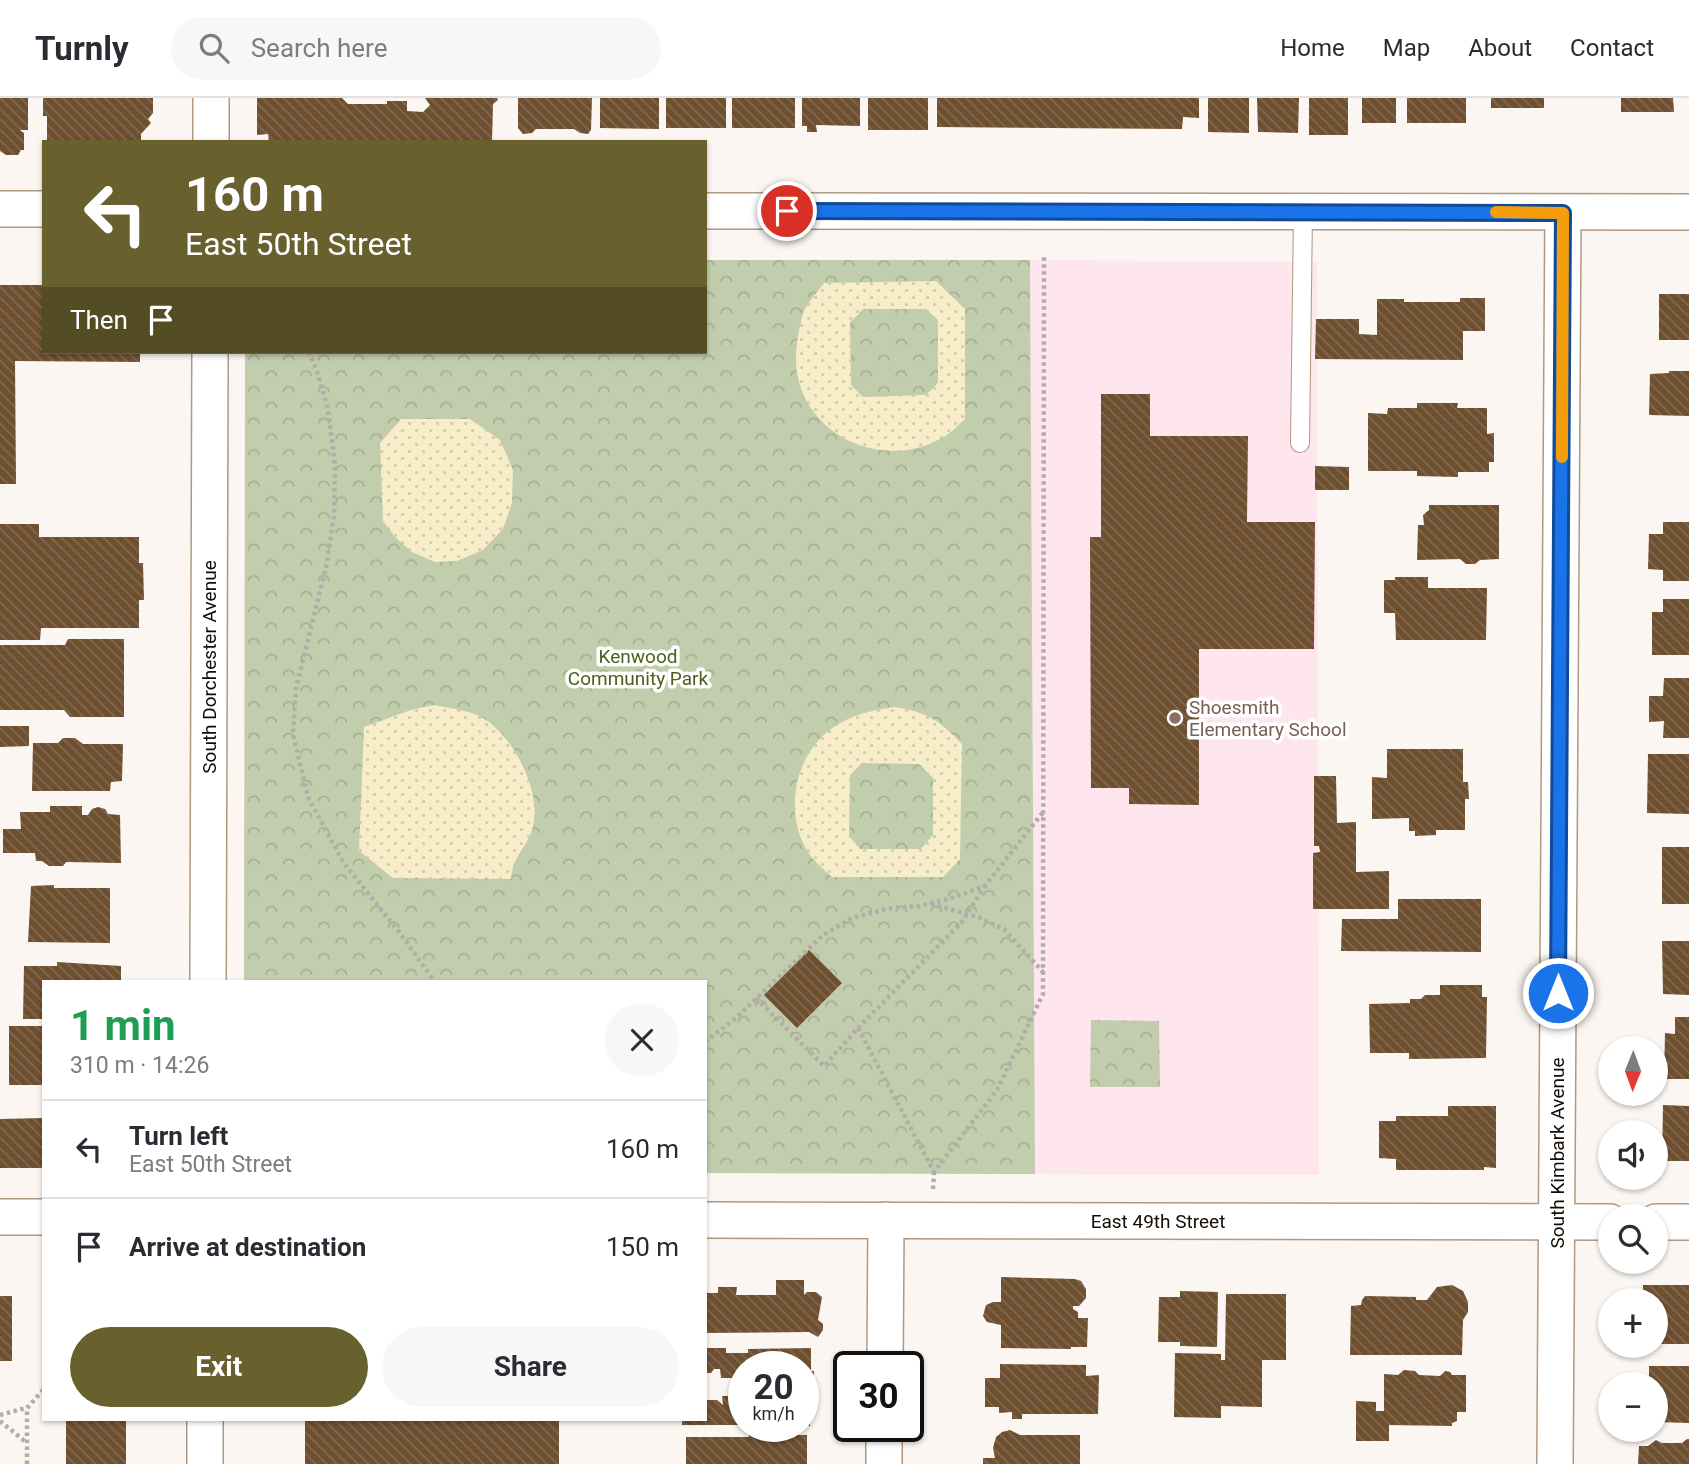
<!DOCTYPE html>
<meta charset="utf-8">
<style>
body{margin:0;font-family:Roboto,sans-serif;background:#f7f7f7;color:#2b2b33;height:100vh;display:flex;flex-direction:column;font-size:26px;white-space:nowrap}
*{box-sizing:border-box;margin:0}
p{font-size:23px;color:#7c7c81}
.icon{flex:none;width:38px;height:38px;fill:none;stroke:currentColor;stroke-width:2;stroke-linecap:round;stroke-linejoin:round}
.map{position:relative;flex:1;overflow:hidden}
.details{position:absolute;left:42px;top:882px;width:665px;height:441px;display:flex;flex-direction:column;background:#fff;border-radius:0px;box-shadow:0 2px 5px #0004}
.details>*{flex:none}
.hud{position:absolute;left:42px;top:42px;width:665px;height:214px;border-radius:0px;box-shadow:0 2px 5px #0004;background:#69612d;color:#fff;overflow:hidden}
.needle{width:46px;rotate:181deg}
.controls{position:absolute;left:1598px;top:938px;display:grid;gap:14px}
.controls a{display:grid;place-items:center;width:70px;height:70px;border-radius:50%;background:#fff;box-shadow:0 2px 5px #0004;font-size:35px}
.speed{position:absolute;left:728px;top:1253px;display:flex;gap:14px;font-size:35px;font-weight:700;text-align:center}
.speed>*{display:grid;place-content:center;width:91px;height:91px;border-radius:50%;background:#fff;box-shadow:0 2px 5px #0004;line-height:1}
.speed small{font-size:18px;font-weight:400}
.speed .limit{border:4px solid #111;border-radius:10px;background:#fff;color:#111}
.pin{position:absolute;display:grid;place-items:center;width:60px;height:60px;color:#fff;margin:-30px;border:4px solid #fff;border-radius:50%;box-shadow:0 2px 7px #0007}
.me{position:absolute;width:77px;margin:-38px;rotate:0deg;stroke-linejoin:round;filter:drop-shadow(0 0 5px #0008)}
.turn{display:flex;align-items:center;gap:24px;height:147px;padding:0 28px;font-size:32px}
.turn .icon{width:91px;height:91px;stroke-width:2.5}
.turn b{display:block;font-size:49px;line-height:60px}
.then{display:flex;align-items:center;height:66px;padding:0 28px;background:#0003;gap:14px;font-size:26px}
.round{display:grid;place-items:center;flex:none;width:74px;height:74px;border-radius:37px;background:#f7f7f7}
.summary{display:flex;align-items:center;justify-content:space-between;height:119px;padding:0 28px}
h1{font-size:42px;font-weight:700;line-height:52px;color:#1e9e55}
.primary-button{display:flex;gap:14px;margin-top:auto;padding:14px 28px}
.primary-button a{flex:1;height:80px;border-radius:42px;background:#69612d;color:#fff;font-size:28px;font-weight:700;line-height:80px;text-align:center}
.primary-button a+a{background:#f7f7f7;color:#2b2b33}
ul{padding:0;list-style:none}
li{display:flex;align-items:center;gap:21px;height:98px;padding:0 28px;border-top:2px solid #e1e1e2}
li div{flex:1}
li b{display:block;font-size:26px}
li em{font-style:normal}
header{display:flex;align-items:center;gap:42px;box-sizing:border-box;height:98px;padding:0 35px;background:#fff;border-bottom:2px solid #e1e1e2}
header strong{font-size:33px}
nav{display:flex;gap:38px;margin-inline-start:auto;font-size:24px}
.search{width:490px;height:63px;background:#f7f7f7;display:flex;align-items:center;gap:18px;box-sizing:border-box;padding:0 24px;border-radius:38px;color:#7c7c81;font-size:26px}
.map>svg:first-child{display:block}
</style>
<header>
<strong>Turnly</strong>
<div class="search"><svg class="icon" aria-label="search" viewBox="0 0 24 24"><circle cx="10" cy="10" r="6"/><path d="M15 15l6 6"/></svg>Search here</div>
<nav><a>Home</a><a>Map</a><a>About</a><a>Contact</a></nav>
</header>
<div class="map">
<svg width="1689" height="1366" viewBox="0 0 1689 1366">
<defs>
<pattern id="forest-crowns" width="20" height="18" patternUnits="userSpaceOnUse" patternTransform="scale(1.75)"><rect width="20" height="18" fill="#c2cdad"/><path d="M2 6a3 3 0 1 1 6 0M12 15a3 3 0 1 1 6 0" fill="none" stroke="#a6af93"/></pattern>
<pattern id="sand-dots" width="8" height="8" patternUnits="userSpaceOnUse" patternTransform="scale(1.75)"><rect width="8" height="8" fill="#f7edc8"/><path d="M2 2h.1M6 6h.1" fill="none" stroke="#d3caaa" stroke-width="1.8" stroke-linecap="round"/></pattern>
<pattern id="building-back-hatch" width="6" height="6" patternUnits="userSpaceOnUse" patternTransform="scale(1.75)"><rect width="6" height="6" fill="#6e4f30"/><path d="M-1 5l2 2M0 0l6 6M5-1l2 2" fill="none" stroke="#806951"/></pattern>
</defs>
<rect width="100%" height="100%" fill="#fbf6f1"/>
<path fill="#fee5ee" d="M1030 162 1317 164 1319 1077 1035 1076Z"/>
<g fill="url(#forest-crowns)">
<path d="M705 162H1030L1035 1076 705 1075V884H244L245 254H705Z"/>
<path d="M1091 922 1159 923 1160 989H1090Z"/>
</g>
<g fill="url(#sand-dots)" fill-rule="evenodd">
<path d="M936 183 965 211V321C957 328 949 337 940 341 884 372 808 340 797 275 794 258 798 233 803 216 806 206 817 195 824 185ZM864 211H926L938 222V285L926 297 863 299 851 287 850 224Z"/>
<path d="M401 321H470L500 342 513 372 512 405 503 431 483 452 457 463 435 464 412 454 396 440 383 423 380 345Z"/>
<path d="M434 607C449 610 467 612 481 619 513 636 544 696 532 732 526 751 513 757 511 781L393 780 359 753 364 629 411 612Z"/>
<path d="M894 609C928 614 938 622 962 646L960 761 943 779H832C822 770 810 760 804 747 783 704 799 646 842 624 858 615 876 612 894 609ZM862 665 919 666 933 680V737L921 751H860L849 738 850 677Z"/>
</g>
<g fill="url(#building-back-hatch)">
<path d="M0 0H28V32H20L24 35V52H21L18 57H6L0 53Z"/>
<path d="M43 0H153V15L148 21 151 25 141 36V44H47V18H43Z"/>
<path d="M257 0H342L348 6H387V3H407V13L423 14 430 7 425 0H497L498 2 493 6 492 44H269L268 36 257 37Z"/>
<path d="M518 0H592L591 32 588 36 580 35 574 31H536L532 35 523 36 518 30Z"/>
<path d="M600 0H659V31L600 30Z"/>
<rect x="666" y="0" width="60" height="30"/>
<rect x="732" y="0" width="63" height="30"/>
<path d="M802 0H860V28L816 27 817 34H807V28H802Z"/>
<rect x="868" y="0" width="60" height="32"/>
<path d="M937 0H1199V20L1183 19 1182 31 937 29Z"/>
<path d="M1208 0H1249V35L1208 34Z"/>
<path d="M1257 0H1299L1298 35 1258 34Z"/>
<rect x="1309" y="0" width="39" height="37"/>
<rect x="1362" y="0" width="34" height="25"/>
<rect x="1407" y="0" width="59" height="25"/>
<rect x="1491" y="0" width="53" height="10"/>
<path d="M1621 0H1673L1674 14H1621Z"/>
<path d="M0 187H44V254H140V264L15 263 16 386H0Z"/>
<rect x="1659" y="196" width="30" height="46"/>
<path d="M1460 200H1485V233H1463V262L1315 261 1316 221H1359V236L1377 237V201H1404V204H1460Z"/>
<path d="M1669 273H1689V318L1649 317 1650 276 1669 275Z"/>
<path d="M1101 296H1150V338H1248L1247 424H1315L1314 551H1199V707L1129 706V690H1091L1090 439H1101Z"/>
<path d="M1417 305H1458L1457 310H1487V336L1494 335V364H1489V374H1458V379L1417 378V373H1368V315L1387 316 1388 310H1417Z"/>
<path d="M1315 368 1349 369V392H1315Z"/>
<path d="M1429 407H1499V461L1480 462 1475 466H1466L1460 461 1417 462 1418 427H1424L1423 417 1429 412Z"/>
<path d="M1663 424H1689V483H1663V472L1648 471 1649 436H1663Z"/>
<path d="M0 426H39V439H139V465H143L144 502H139V530H41L40 542H0Z"/>
<path d="M1395 479H1428V490H1487L1486 542H1396L1395 515H1384V482H1395Z"/>
<path d="M1663 501H1689V557H1652V514H1663Z"/>
<path d="M68 541H124V619H70L64 612H0V547H65Z"/>
<path d="M1664 580H1689V640H1663L1664 623 1649 624V598H1663Z"/>
<path d="M0 628H29V648L0 649Z"/>
<path d="M63 640H75L83 646H123L122 683 111 684 110 693H32L33 645H58Z"/>
<path d="M1387 651H1463V684H1468L1469 701H1465V732H1436V737L1415 738V733H1409V720L1372 721V679L1387 680Z"/>
<path d="M1648 656H1689V716L1647 715Z"/>
<path d="M1314 678H1336L1337 725 1356 724V774L1389 773V811H1313V755L1320 754 1319 748H1314Z"/>
<path d="M50 708H82V717H88L92 711 98 709 105 711 108 716 120 717 121 765 66 764 63 768H49L42 763H36L35 755H3V731H21L20 714H50Z"/>
<rect x="1662" y="749" width="27" height="57"/>
<path d="M54 787V790H110V845L28 844 31 788Z"/>
<path d="M1398 801H1481V854L1341 853 1342 821H1398Z"/>
<path d="M1662 843H1689V897L1663 896Z"/>
<path d="M809 852 842 885 797 930 764 897Z"/>
<path d="M57 864 121 868V884H44V921H23L24 868H57Z"/>
<path d="M1440 887H1482V899H1487L1486 960 1409 961V955H1370L1369 906 1410 905V901H1421L1425 897H1440Z"/>
<path d="M1675 919H1689V981H1664L1665 935 1675 936Z"/>
<rect x="9" y="928" width="35" height="59"/>
<path d="M1663 1007 1689 1008V1063H1662Z"/>
<path d="M1448 1008H1496V1070L1484 1069V1072H1396V1061L1379 1060V1023H1396V1018H1448Z"/>
<path d="M44 1020V1070H0V1021Z"/>
<path d="M1001 1179 1075 1181 1081 1183 1086 1191V1200L1079 1208H1073V1211L1078 1214V1220H1088L1087 1249H1071V1251L1001 1250V1227L987 1224 983 1218 986 1207 993 1204H1001Z"/>
<path d="M776 1182H804V1197L807 1194H816L822 1199 818 1222 823 1226V1232L818 1239 809 1234 705 1235V1195H718V1189H737L736 1197H776Z"/>
<path d="M1452 1187 1463 1193 1468 1204V1214L1463 1222 1462 1257H1350L1351 1208 1361 1207 1362 1202 1365 1198 1416 1199V1202H1427L1437 1189Z"/>
<path d="M1643 1187H1689V1246H1656V1202H1643Z"/>
<path d="M1180 1193 1218 1194 1217 1249 1180 1248V1244H1158L1159 1199H1180Z"/>
<path d="M1226 1196H1286V1262H1262V1309L1221 1308V1320L1174 1319 1175 1255 1221 1256V1262H1225Z"/>
<rect x="0" y="1198" width="12" height="65"/>
<path d="M705 1250H726V1255H748V1251L811 1250V1273H814L813 1289H803V1269H744V1280H721L720 1271H714L711 1275H705Z"/>
<path d="M1000 1266 1086 1267V1278L1099 1277 1098 1316H1022V1321H1012V1314L999 1315V1309H985V1280H1000Z"/>
<path d="M1649 1268H1689V1325L1656 1324V1286H1649Z"/>
<path d="M1404 1272 1415 1273 1419 1277 1440 1278 1445 1273 1450 1274 1452 1277H1466V1314H1457V1323L1452 1325V1328L1389 1327V1343H1356V1303L1376 1304V1313H1384V1276L1398 1277Z"/>
<path d="M722 1298H744V1327H682V1321H705V1302H717L723 1307Z"/>
<path d="M803 1312H811L810 1328H803Z"/>
<rect x="66" y="1321" width="60" height="45"/>
<rect x="305" y="1321" width="254" height="45"/>
<path d="M1010 1332 1020 1337H1080V1366H983V1360H995L993 1350 996 1339 1002 1334Z"/>
<path d="M749 1337H807V1366H686V1339H749Z"/>
<path d="M1687 1341H1689V1366H1638L1639 1348H1648L1656 1342 1662 1345H1682Z"/>
</g>
<g fill="none" stroke-linecap="round" stroke-linejoin="round">
<g stroke="#b19881" stroke-width="20">
<path id="service" d="M1300 345 1303 114"/>
</g>
<g stroke="#b19881" stroke-width="38">
<g id="minor">
<path d="M211 44V0"/>
<path d="M0 111H44"/>
<path d="M705 113 1689 114"/>
<path d="M208 884 210 254"/>
<path d="M0 1119H44"/>
<path d="M705 1122 1610 1124"/>
<path d="M1656 1124H1689"/>
<path d="M885 1269 886 1122"/>
<path d="M205 1366V1321"/>
<path d="M884 1366V1328"/>
<path d="M1555 1366 1563 115"/>
</g>
</g>
<g stroke="#b3ada8" stroke-width="4.5" stroke-dasharray="3.5 3.5" stroke-linecap="butt">
<path d="M308 254 317 273 328 311 335 367 334 416 327 465 296 590 293 636 308 699 343 764 399 834 435 884"/>
<path d="M931 806 978 819 1004 831 1043 874"/>
<path d="M756 900 824 968 858 930 961 825 985 788"/>
<path d="M858 930 934 1074 997 992 1043 896 1044 156"/>
<path d="M705 944 737 919 823 837 852 820 886 811 919 808 949 801 985 788 1044 713"/>
<path d="M933 1091 934 1074"/>
<path d="M0 1317 26 1310"/>
<path d="M0 1323 27 1345"/>
<path d="M27 1366V1310L44 1291"/>
</g>
<use href="#service" stroke="#fff" stroke-width="18"/>
<use href="#minor" stroke="#fff" stroke-width="35"/>
</g>
<g fill="none" stroke-linecap="round" stroke-linejoin="round">
<g stroke="#114b97" stroke-width="18">
<path id="route" d="M787 113 1563 115 1558 895"/>
</g>
<use href="#route" stroke="#1a73e8" stroke-width="12"/>
<path stroke="#f59e0b" stroke-width="12" d="M1496 114 1563 115 1562 359"/>
</g>
<circle fill="#8d6e63" stroke="#fff" stroke-width="2.5" cx="1175" cy="620" r="7"/>
<g text-anchor="middle" dominant-baseline="central" stroke-width="7" stroke-linejoin="round" paint-order="stroke">
<g font-size="19" fill="#4e5e1c" stroke="#fff">
<text x="638" y="558">Kenwood<tspan x="638" dy="22">Community Park</tspan></text>
</g>
<g font-size="19" fill="#130b04" stroke="#fff">
<text transform="translate(209 569) rotate(-90)">South Dorchester Avenue</text>
<text transform="translate(1557 1055) rotate(-90)">South Kimbark Avenue</text>
<text x="1158" y="1123">East 49th Street</text>
</g>
<g font-size="19" fill="#785e54" stroke="#fff" text-anchor="start">
<text x="1189" y="609">Shoesmith<tspan x="1189" dy="22">Elementary School</tspan></text>
</g>
</g>
</svg>
<div class="controls">
<a><svg class="needle" viewBox="-14 -14 28 28"><path d="M0-13l5 13h-10z" fill="#e53935"/><path d="M0 13l5-13h-10z" fill="#7c7c81"/></svg></a>
<a><svg class="icon" aria-label="sound" viewBox="0 0 24 24"><path d="M4 9h4l5-4v14l-5-4H4zM17 9q2 3 0 6"/></svg></a>
<a><svg class="icon" aria-label="search" viewBox="0 0 24 24"><circle cx="10" cy="10" r="6"/><path d="M15 15l6 6"/></svg></a>
<a>+</a>
<a>−</a>
</div>
<div class="speed"><div>20<small>km/h</small></div><div class="limit">30</div></div>
<div class="pin" style="left:787px;top:113px;background:#d93025"><svg class="icon" aria-label="arrive" viewBox="0 0 24 24"><path d="M6 21V4h12l-3 4 3 4H6"/></svg></div>
<svg class="me" style="left:1558px;top:895px" viewBox="-20 -20 40 40"><circle r="17" fill="#1a73e8" stroke="#fff" stroke-width="3"/><path d="M0-11L8 9 0 5-8 9z" fill="#fff"/></svg>
<div class="hud">
<div class="turn"><svg class="icon" aria-label="left" viewBox="0 0 24 24"><path d="M17 20v-9H6M10 6l-5 5 5 5"/></svg><div><b>160 m</b>East 50th Street</div></div>
<div class="then">Then<svg class="icon" aria-label="arrive" viewBox="0 0 24 24"><path d="M6 21V4h12l-3 4 3 4H6"/></svg></div>
</div>
<section class="details">
<div class="summary"><div><h1>1 min</h1><p>310 m · 14:26</p></div><a class="round"><svg class="icon" aria-label="close" viewBox="0 0 24 24"><path d="M6 6l12 12M18 6L6 18"/></svg></a></div>
<ul>
<li><svg class="icon" aria-label="left" viewBox="0 0 24 24"><path d="M17 20v-9H6M10 6l-5 5 5 5"/></svg><div><b>Turn left</b><p>East 50th Street</p></div><em>160 m</em></li>
<li><svg class="icon" aria-label="arrive" viewBox="0 0 24 24"><path d="M6 21V4h12l-3 4 3 4H6"/></svg><div><b>Arrive at destination</b></div><em>150 m</em></li>
</ul>
<div class="primary-button"><a>Exit</a><a>Share</a></div>
</section>
</div>
